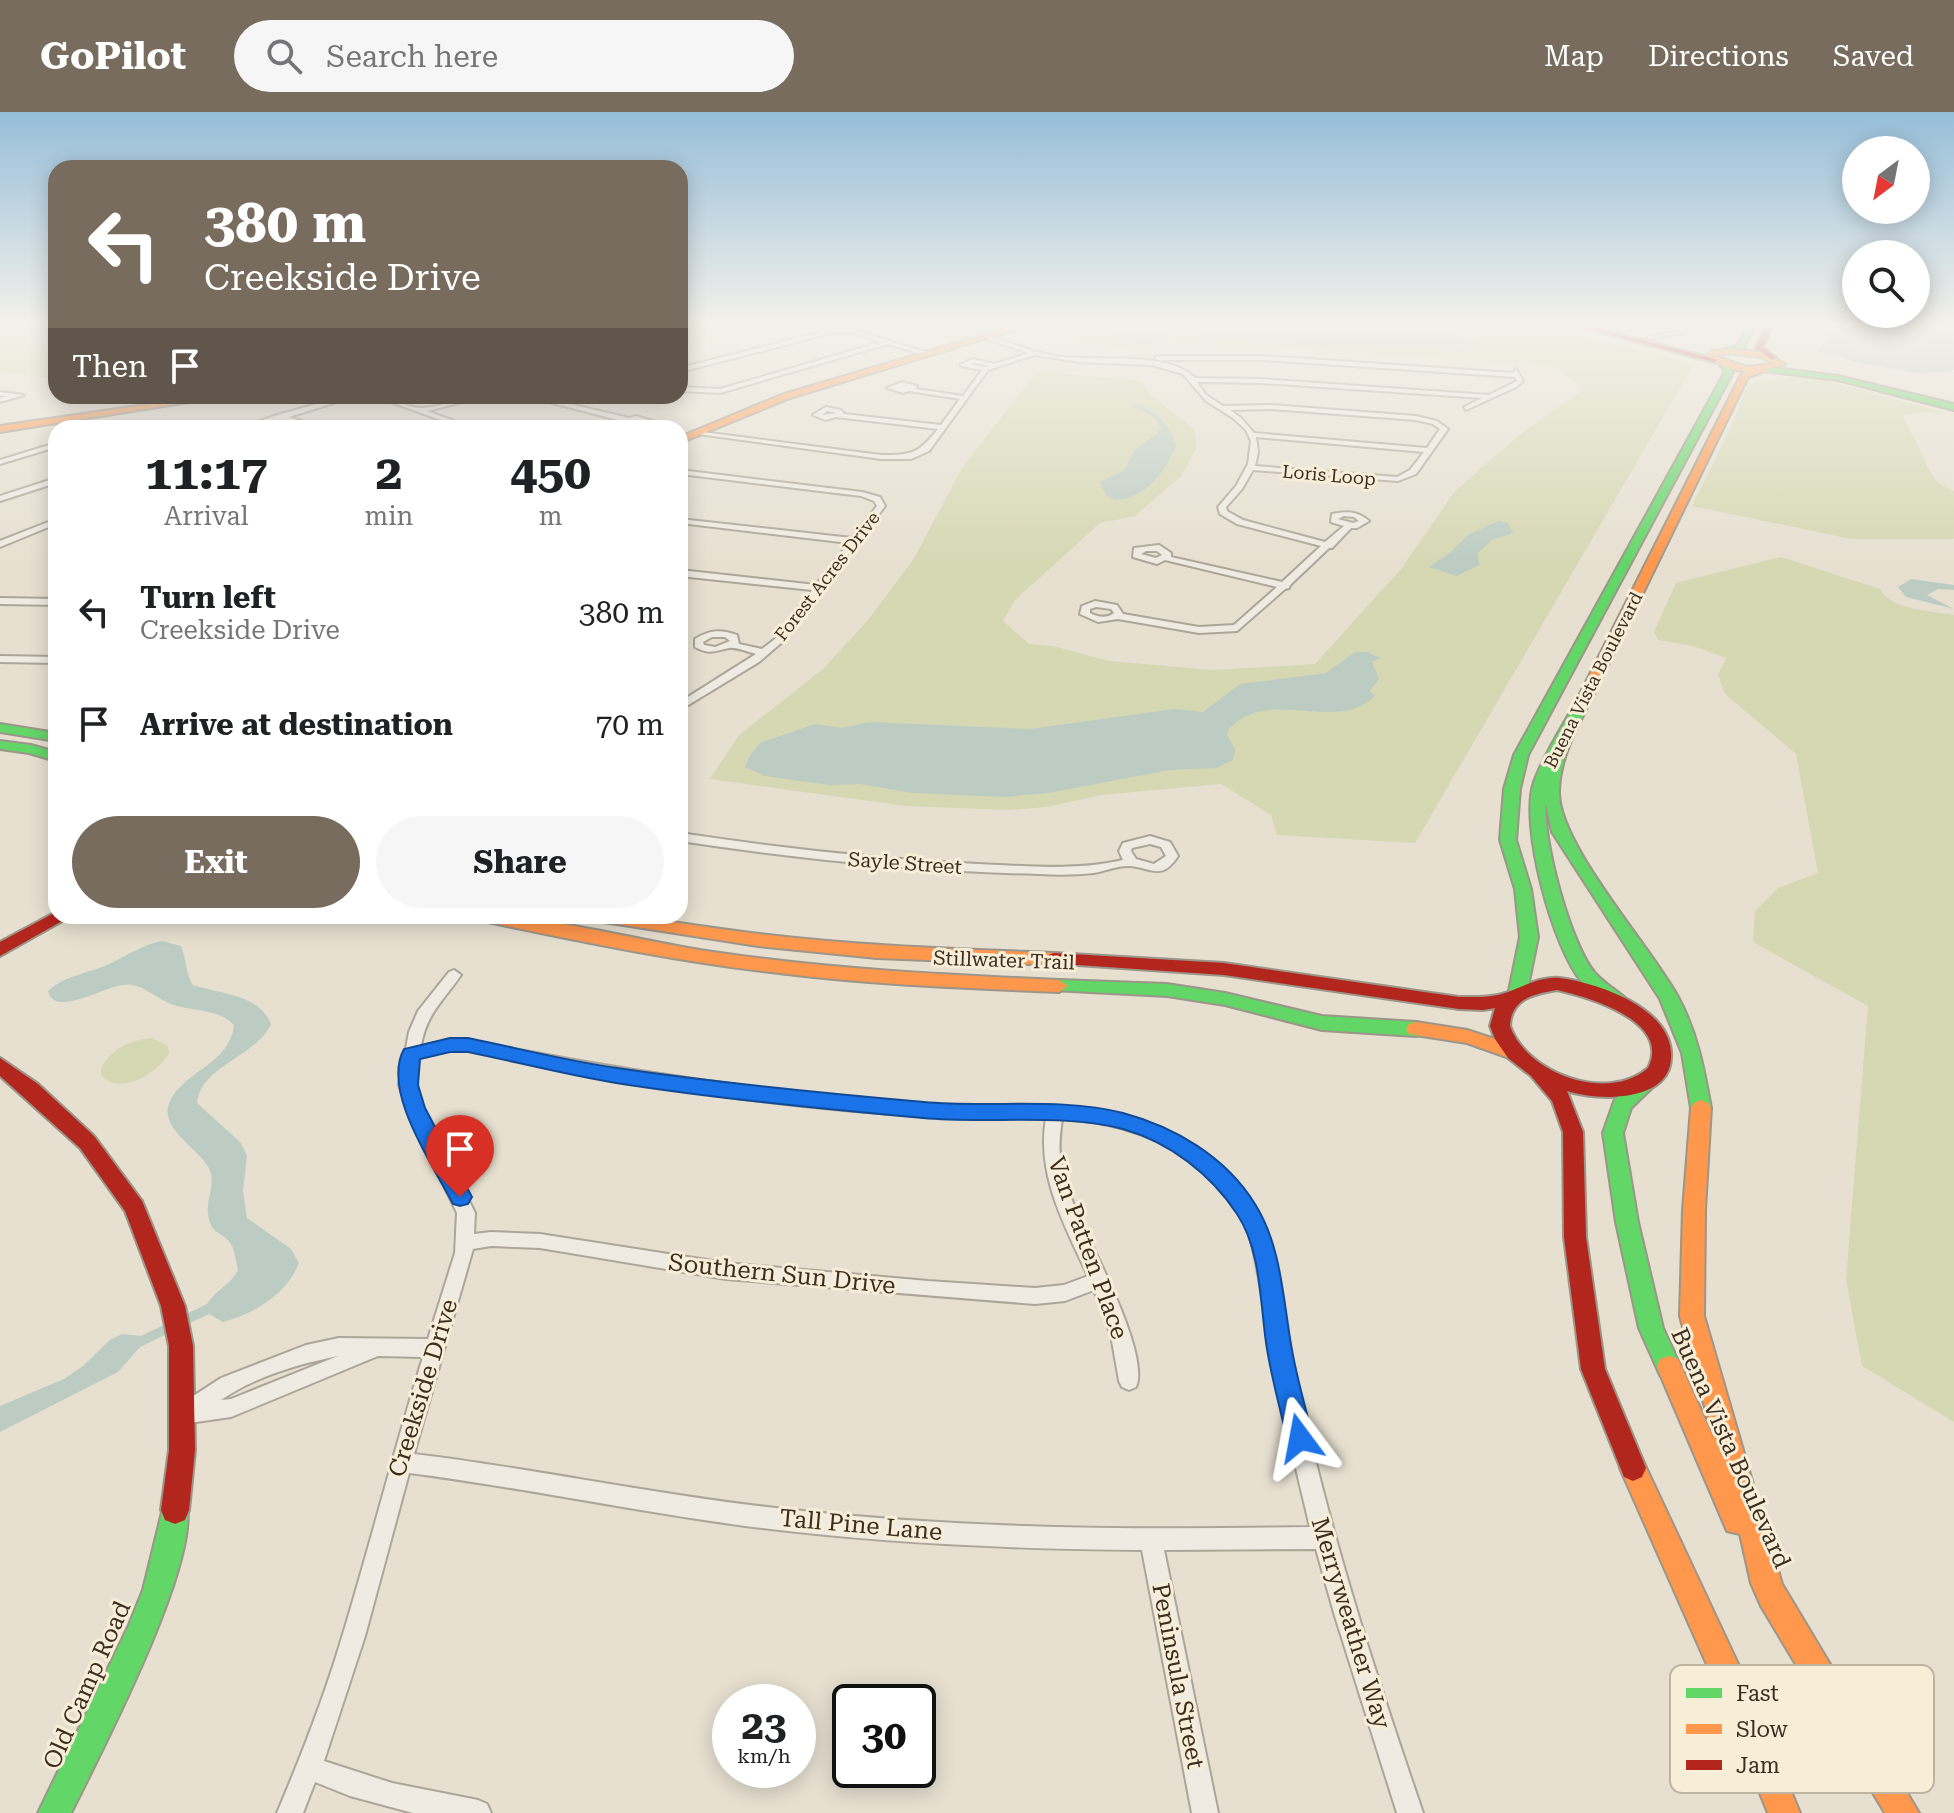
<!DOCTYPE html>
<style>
body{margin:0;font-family:"Roboto Serif",serif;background:#f6f6f6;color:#202124;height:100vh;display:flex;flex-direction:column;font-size:30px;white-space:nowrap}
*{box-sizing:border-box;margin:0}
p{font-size:26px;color:#757577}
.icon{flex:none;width:44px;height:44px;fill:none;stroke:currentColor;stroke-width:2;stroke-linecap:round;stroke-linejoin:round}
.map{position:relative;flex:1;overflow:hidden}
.details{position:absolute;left:48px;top:308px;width:640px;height:504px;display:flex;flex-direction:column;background:#fff;border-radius:24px;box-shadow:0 4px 20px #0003}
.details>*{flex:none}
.top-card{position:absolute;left:48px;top:48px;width:640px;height:244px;border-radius:24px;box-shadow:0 4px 20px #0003;background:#786c5e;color:#fff;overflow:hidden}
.needle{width:52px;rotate:212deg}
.fabs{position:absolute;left:1842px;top:24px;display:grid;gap:16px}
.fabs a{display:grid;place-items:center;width:88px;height:88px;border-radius:50%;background:#fff;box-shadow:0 4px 20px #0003;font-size:40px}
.speed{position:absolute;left:712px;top:1572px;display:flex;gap:16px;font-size:40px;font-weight:700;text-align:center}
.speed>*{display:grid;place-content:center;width:104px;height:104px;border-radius:50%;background:#fff;box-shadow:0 4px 20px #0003;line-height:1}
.speed small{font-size:20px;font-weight:400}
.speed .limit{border:4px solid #111;border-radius:12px;background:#fff;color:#111}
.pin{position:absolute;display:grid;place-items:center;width:68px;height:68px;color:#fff;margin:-82px -34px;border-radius:50% 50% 50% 0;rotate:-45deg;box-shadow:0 0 8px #0007}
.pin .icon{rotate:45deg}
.me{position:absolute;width:88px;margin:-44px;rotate:347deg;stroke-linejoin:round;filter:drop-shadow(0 0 6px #0008)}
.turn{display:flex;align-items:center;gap:28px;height:168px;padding:0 24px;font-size:36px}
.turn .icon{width:104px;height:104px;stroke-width:2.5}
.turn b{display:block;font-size:56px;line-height:68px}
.then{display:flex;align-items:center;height:76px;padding:0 24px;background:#0003;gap:16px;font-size:30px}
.eta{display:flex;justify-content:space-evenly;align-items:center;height:136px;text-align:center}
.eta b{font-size:48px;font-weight:700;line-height:56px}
.primary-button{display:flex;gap:16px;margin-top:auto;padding:16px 24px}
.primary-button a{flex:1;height:92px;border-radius:48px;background:#786c5e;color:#fff;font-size:32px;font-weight:700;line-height:92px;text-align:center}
.primary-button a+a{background:#f6f6f6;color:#202124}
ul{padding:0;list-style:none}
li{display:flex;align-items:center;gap:24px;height:112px;padding:0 24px}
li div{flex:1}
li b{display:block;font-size:30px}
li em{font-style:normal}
header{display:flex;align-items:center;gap:48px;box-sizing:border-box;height:112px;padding:0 40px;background:#786c5e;color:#fff}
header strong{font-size:38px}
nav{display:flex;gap:44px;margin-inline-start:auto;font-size:28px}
.search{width:560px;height:72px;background:#f6f6f6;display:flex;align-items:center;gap:20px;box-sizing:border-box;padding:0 28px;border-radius:44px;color:#757577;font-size:30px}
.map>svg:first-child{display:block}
</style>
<header>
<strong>GoPilot</strong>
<div class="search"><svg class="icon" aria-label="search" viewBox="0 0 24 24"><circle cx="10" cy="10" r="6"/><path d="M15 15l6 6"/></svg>Search here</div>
<nav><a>Map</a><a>Directions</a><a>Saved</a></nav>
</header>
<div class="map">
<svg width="1954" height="1701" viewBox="0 0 1954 1701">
<rect width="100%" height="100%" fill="#e7e0d1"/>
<g fill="#d6d7b3">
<path d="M0 214H56V266L0 260Z"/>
<path d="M680 214H777L680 240Z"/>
<path d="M891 214H1019L953 232Z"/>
<path d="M1027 214H1566L1595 227 1694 252 1415 731 1277 723 1271 703 1221 672 1101 683 1047 695 1009 698 906 694 710 667 739 623 823 557 868 508 913 448 962 356 1037 259 1142 269 1150 282 1195 318 1196 337 1181 364 1135 404 1100 411 1014 489 1003 509 1029 532 1053 534 1109 549 1214 558 1315 552 1401 457 1455 379 1522 321 1584 277 1554 254 1252 233 1169 231 1120 236 1058 228 1024 216Z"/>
<path d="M1798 265 1828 269 1948 302 1926 300 1903 303C1907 317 1916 327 1921 340 1929 360 1933 371 1954 379V427H1851L1692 394 1731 316 1748 271Z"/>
<path d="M1781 445 1880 477C1890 498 1933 499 1954 503V1310L1862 1254 1846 1167 1868 894 1753 830 1755 799 1778 776 1818 761 1796 642 1725 582 1718 563 1726 546 1693 534 1658 528 1654 520 1676 471Z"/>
<path d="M152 926 168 934 169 941C158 961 120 985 101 963V956C112 936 131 928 152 926Z"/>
</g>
<g fill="#bcccc2">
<path d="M1104 214H1178C1159 243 1125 230 1100 219Z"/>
<path d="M1207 214C1253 214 1452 203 1478 233L1474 239 1462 240 1211 227 1200 223Z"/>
<path d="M1830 214 1954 216V258L1923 262 1860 251 1817 239 1827 228Z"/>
<path d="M1129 292C1152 292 1170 313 1176 333 1168 357 1144 388 1115 388L1106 383 1100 370 1125 358 1135 337 1158 321 1161 315 1154 305Z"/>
<path d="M1498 409 1508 411 1513 421 1492 428 1478 441 1479 453 1457 464 1429 455 1452 439 1468 423Z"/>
<path d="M1911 467 1954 473V478L1938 477 1927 483 1954 497 1906 485 1898 475Z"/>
<path d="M1355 540H1368L1380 546 1372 550 1379 567 1370 579 1375 584C1334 623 1272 573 1229 617L1227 623 1235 638 1233 648 1217 656 1170 658 1048 681 1003 685 913 681 860 672 829 673 765 664 745 655 749 645 760 631 815 612 842 616 870 610 1030 617 1175 597 1203 600 1240 572 1326 561Z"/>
<path d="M162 829 181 834C187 848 185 861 193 873 220 882 259 882 271 912 256 945 200 954 197 991L240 1030 247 1043 243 1079 247 1106 291 1137 299 1151C287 1182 255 1201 223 1210L209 1202 140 1235 118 1260 0 1320V1294L64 1267 83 1254 110 1228 122 1222 141 1224 207 1192C215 1178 231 1173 238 1158 236 1150 235 1141 232 1134 224 1118 210 1125 208 1101 206 1085 218 1068 207 1053 195 1034 156 1014 171 987 187 958 230 951 234 913 218 896 192 900 171 892 158 887 145 875 132 873 112 868 55 909 48 879 63 865 83 862 102 855 123 847 139 833 162 829Z"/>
</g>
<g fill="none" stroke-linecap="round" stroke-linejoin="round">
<g stroke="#ada599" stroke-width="4">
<g id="street">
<path d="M1683 214H1689L1683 221 1650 227 1647 225 1679 219Z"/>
<path d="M836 216 854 218 928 241 925 243 888 232 720 281 680 279V275L720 277 882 230 852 221 836 220 680 260V256Z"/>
<path d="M989 224C1011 231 1032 240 1055 244 1092 250 1168 238 1195 266L1261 267 1489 283 1517 269 1515 265 1264 248H1158L1155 246 1158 244H1264L1514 261 1516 257 1523 269 1516 275 1466 298 1464 295 1482 286 1261 271 1197 270 1206 283 1223 294 1271 293 1416 304 1437 309 1448 317 1416 362 1398 369 1253 358 1242 377 1226 395 1227 399 1243 408 1325 430 1344 414 1331 410 1332 402C1347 399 1358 399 1369 409L1357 416H1351L1332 436H1329L1290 473 1289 476 1285 477 1237 519 1199 521 1118 507 1098 510 1080 502 1082 494 1095 489 1117 493 1123 502 1199 515 1234 513 1277 475 1165 448 1157 452 1133 445 1134 436 1159 433 1171 441V445L1282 470 1321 434 1237 412 1220 402 1218 395 1236 374 1248 352 1251 329 1246 318 1233 306 1206 289 1183 262 1152 253 1079 250 1035 243 988 258 929 339 911 347H881L691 321 695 319 881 343C912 343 918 342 938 317L836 305 825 308 813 303 826 295 841 298 844 302 941 313 960 287 909 279 903 281 887 276 902 270 917 274 916 277 963 284 982 258 961 254V252L973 247 995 252 1029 241 987 227ZM974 251 990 254 986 255 970 252ZM1271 297 1416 308 1433 312 1440 317 1427 336 1254 321 1241 306 1230 298ZM827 299 837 301 822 303ZM1256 325 1424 340 1410 358 1397 365 1255 354 1258 340ZM1344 404 1354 405 1359 409 1353 411 1338 407ZM1157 439 1162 443 1156 446 1141 442 1146 439ZM1096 495 1111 497 1114 501C1106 507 1098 505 1090 501V497Z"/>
<path d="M0 280 24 283 0 290V286L7 284H0Z"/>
<path d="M346 284H356L289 305 323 316C309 316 298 310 285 308 271 306 254 316 240 316L277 303Z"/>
<path d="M374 284C391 284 407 297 423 296 445 294 464 284 486 284L427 299 473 316H463Z"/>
<path d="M525 284H536L629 306 636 304 653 309 637 316 621 312 622 309Z"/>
<path d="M56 331V335L0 352V348Z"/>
<path d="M680 358 862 380 880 385 885 394 781 531 759 550 680 598V590L756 542C748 540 737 535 729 536 714 539 710 543 695 535V527C709 518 721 517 737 523L739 532 762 537 775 527 812 478 680 464V458L816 473 849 431 680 411V407L852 426 877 394 874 389 861 384 680 362ZM712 525H725L730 529 715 535 704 533 703 530Z"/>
<path d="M56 366V371L0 389V384Z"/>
<path d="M56 407V412L0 435V429Z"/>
<path d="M0 486 56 487V493L0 492Z"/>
<path d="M0 544 56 545V551L0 550Z"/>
<path d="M680 721C779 736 878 747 978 752 1026 754 1076 759 1123 748L1119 739 1123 731 1150 724 1170 730 1178 744C1162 769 1152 756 1130 754 1119 753 1105 759 1094 761 1076 763 1057 763 1039 762 919 759 799 747 680 729ZM1150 732 1161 735 1166 744 1154 752 1136 747 1131 739 1132 736Z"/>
<path d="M454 858 461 863C444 888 426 902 421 934L450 928H468C616 958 766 980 917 992 992 998 1069 985 1142 1009 1187 1023 1231 1054 1255 1096 1274 1131 1276 1171 1284 1209 1291 1250 1301 1290 1311 1330 1341 1456 1381 1578 1423 1701H1397L1334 1501 1316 1437 1164 1438 1218 1701H1192L1142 1438C1007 1437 872 1431 738 1413 628 1398 519 1375 409 1361L365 1524 324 1649 392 1671 478 1688 487 1692 491 1701H413L350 1684 315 1670 303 1701H277C302 1642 325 1583 343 1522 371 1430 394 1337 423 1245L378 1244 231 1305 182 1312 175 1310 172 1303 175 1296 221 1266 306 1233 339 1226 428 1227 455 1141 457 1101 407 996 399 973 409 920 418 899 449 860ZM450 938H468C618 970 771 996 925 1004 965 1007 1006 1006 1046 1006 1036 1063 1065 1114 1088 1164L1064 1173 1035 1176 928 1169 726 1151 540 1122 491 1120 474 1122 475 1101 423 996 415 973 419 946ZM1062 1007C1136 1011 1223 1045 1249 1122 1260 1157 1262 1195 1269 1230 1281 1292 1295 1354 1310 1415 1135 1418 960 1417 785 1397 661 1384 538 1357 414 1342L473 1137 491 1134 540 1136 726 1167 1035 1192 1065 1189 1094 1178 1111 1223 1119 1269 1122 1275 1129 1278 1136 1275C1150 1244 1095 1141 1080 1108 1072 1090 1065 1070 1061 1050 1058 1036 1060 1021 1062 1007ZM338 1244 231 1287 221 1288C254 1265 298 1252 338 1244Z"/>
</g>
</g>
<g stroke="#9c958a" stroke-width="4">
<g id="fast">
<path d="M1747 214H1754L1744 236 1725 241V237L1738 233Z"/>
<path d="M1724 250 1733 260 1528 643 1520 677 1516 728 1531 777 1538 825 1527 879 1518 885 1511 883 1509 879 1520 825 1515 777 1500 728 1504 677 1514 643 1725 260 1720 252Z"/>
<path d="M1767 255 1838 264 1954 292V298L1838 268 1764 259Z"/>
<path d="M1584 584 1591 588C1576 618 1560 645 1559 679 1557 731 1651 835 1678 885 1697 920 1704 957 1711 996L1708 1001 1701 1004 1694 1001 1691 996 1682 941 1660 887 1552 720 1546 692C1542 727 1571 834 1595 861 1603 870 1614 877 1624 885L1626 890 1624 895H1610C1601 887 1590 879 1582 870 1553 837 1519 712 1534 670 1544 642 1563 614 1577 588Z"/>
<path d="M0 612 56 621V629L0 620Z"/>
<path d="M0 629 31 633 56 640V649L29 641 0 637Z"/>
<path d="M1059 868 1167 872 1225 881 1322 904 1416 910 1423 912 1426 917 1423 922 1416 924 1322 918 1225 893 1167 884 1052 878 1050 874Z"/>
<path d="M1648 963 1655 965 1658 970 1631 996 1623 1021 1638 1110 1663 1216 1681 1255 1678 1263 1669 1266 1660 1263 1639 1216 1616 1110 1603 1021 1615 987 1641 965Z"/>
<path d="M175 1384 185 1388C206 1441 98 1646 71 1701H38L129 1513 143 1478 165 1388Z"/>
</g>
</g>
<g stroke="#9c958a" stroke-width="4">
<g id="slow">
<path d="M1014 214H1026L790 286 680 331V325L784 282Z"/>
<path d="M1728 237 1766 241 1785 252 1748 265 1591 588 1589 591H1579L1577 588 1741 263 1746 260 1725 255 1707 245 1711 239ZM1728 241 1761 245 1774 252 1746 255 1716 244Z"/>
<path d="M206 284H227L0 320V314Z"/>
<path d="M479 804C554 804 638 829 713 840 828 857 943 863 1059 868L1068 874 1059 880C968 876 877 873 787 862 686 851 587 831 488 810Z"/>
<path d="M595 804C651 804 704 816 760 822 858 834 956 837 1054 841L1063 847 1054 853 877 846 758 834 604 810Z"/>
<path d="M1416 910 1467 918 1522 936 1525 941 1522 946 1515 948 1467 931 1409 922 1406 917 1409 912Z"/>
<path d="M1701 988 1708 991 1711 996 1705 1098 1704 1204 1782 1472 1919 1701H1885L1761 1494 1751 1471 1740 1422 1727 1419 1657 1255 1660 1247 1669 1244 1678 1247 1713 1325 1680 1204 1683 1098 1691 996 1694 991Z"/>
<path d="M1633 1343 1642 1347 1739 1554 1800 1701H1768L1716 1573 1620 1356 1624 1347Z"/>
</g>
</g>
<g stroke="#9c958a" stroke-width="4">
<g id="jam">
<path d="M1576 214H1589L1718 248 1714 250Z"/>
<path d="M1766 214H1773L1763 235 1776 246 1772 248 1755 236Z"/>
<path d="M56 800V804H71L0 844V830Z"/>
<path d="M1054 841 1224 851 1459 885C1476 885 1492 886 1508 880 1524 874 1542 864 1560 866 1598 871 1668 895 1671 940 1675 992 1599 989 1567 979L1583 1020 1586 1125 1605 1257 1646 1356 1642 1365 1633 1369 1624 1365 1581 1257 1564 1125 1563 1020 1552 989 1531 964 1508 946 1495 927 1490 914 1495 896 1483 898 1459 897 1224 863 1048 851 1045 847 1048 843ZM1557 878C1588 885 1672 909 1648 956 1608 991 1527 962 1510 914 1511 887 1533 882 1557 878Z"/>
<path d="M0 946 38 972 94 1024 142 1089 185 1194 193 1234 195 1338 189 1398 185 1408 175 1412 165 1408 161 1398 169 1338V1234L161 1194 125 1099 80 1036 0 964Z"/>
</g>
</g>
<use href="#street" fill="#efebe3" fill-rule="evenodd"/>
<use href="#fast" fill="#63d668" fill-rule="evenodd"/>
<use href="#slow" fill="#ff974d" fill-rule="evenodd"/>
<use href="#jam" fill="#b3261e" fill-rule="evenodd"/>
</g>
<linearGradient id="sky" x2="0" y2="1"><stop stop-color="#96bed9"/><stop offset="0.47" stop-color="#f4f1ea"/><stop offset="1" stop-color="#f4f1ea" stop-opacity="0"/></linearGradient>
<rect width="1954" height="452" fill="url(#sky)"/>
<path fill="#1a73e8" stroke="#114b97" stroke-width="2" d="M450 926H468C517 936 567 949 617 956 719 971 821 981 924 990 988 996 1062 985 1123 1001 1175 1015 1226 1045 1255 1092 1282 1135 1283 1189 1292 1238 1297 1267 1306 1297 1313 1326L1309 1335 1300 1339 1291 1335 1287 1326C1280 1297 1272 1267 1267 1237 1260 1195 1262 1139 1237 1102 1211 1062 1169 1030 1123 1017 1063 1001 986 1012 923 1006 821 997 718 987 616 971 567 963 517 950 468 940H450L420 947 418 973 425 996 472 1085 468 1092 460 1094 453 1092C433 1053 381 979 404 937Z"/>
<g text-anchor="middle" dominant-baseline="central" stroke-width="6" stroke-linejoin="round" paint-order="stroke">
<g font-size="18" fill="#3d2e20" stroke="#f7eed8">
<text transform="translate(1329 363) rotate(5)">Loris Loop</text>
<text transform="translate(827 464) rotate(-52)">Forest Acres Drive</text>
<text transform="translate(1593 568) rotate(-63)">Buena Vista Boulevard</text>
</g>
<g font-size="20" fill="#3d2e20" stroke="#f7eed8">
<text transform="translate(905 751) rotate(4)">Sayle Street</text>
<text transform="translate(1004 848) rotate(2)">Stillwater Trail</text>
</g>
<g font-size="24" fill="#3d2e20" stroke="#f7eed8">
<text transform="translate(1088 1136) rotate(70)">Van Patten Place</text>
<text transform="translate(782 1162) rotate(6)">Southern Sun Drive</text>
<text transform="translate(423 1276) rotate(-73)">Creekside Drive</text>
<text transform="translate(1731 1336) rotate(66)">Buena Vista Boulevard</text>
<text transform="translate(861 1413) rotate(5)">Tall Pine Lane</text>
<text transform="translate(1351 1511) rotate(73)">Merryweather Way</text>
<text transform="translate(1178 1564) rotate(79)">Peninsula Street</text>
<text transform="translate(87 1573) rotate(-66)">Old Camp Road</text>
</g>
</g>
<rect x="1670" y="1553" width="264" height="128" rx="12" fill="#f7eed8" stroke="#bfb4a1" stroke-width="2"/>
<rect x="1686" y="1576" width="36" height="10" fill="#63d668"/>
<rect x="1686" y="1612" width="36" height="10" fill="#ff974d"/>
<rect x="1686" y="1648" width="36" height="10" fill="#b3261e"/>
<g font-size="22" fill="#3d2e20">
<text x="1736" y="1589">Fast</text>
<text x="1736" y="1625">Slow</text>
<text x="1736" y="1661">Jam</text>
</g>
</svg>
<div class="fabs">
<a><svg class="needle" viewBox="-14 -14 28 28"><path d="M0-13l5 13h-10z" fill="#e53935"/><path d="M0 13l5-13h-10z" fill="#757577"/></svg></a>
<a><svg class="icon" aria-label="search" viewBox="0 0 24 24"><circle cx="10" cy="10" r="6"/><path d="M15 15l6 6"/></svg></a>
</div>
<div class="speed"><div>23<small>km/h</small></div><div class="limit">30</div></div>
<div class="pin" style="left:460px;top:1085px;background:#d93025"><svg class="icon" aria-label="arrive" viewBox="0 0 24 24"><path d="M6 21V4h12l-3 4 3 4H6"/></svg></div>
<svg class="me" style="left:1300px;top:1326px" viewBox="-20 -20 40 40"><path d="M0-17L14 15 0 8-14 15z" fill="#1a73e8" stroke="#fff" stroke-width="4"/></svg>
<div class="top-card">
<div class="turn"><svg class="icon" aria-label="left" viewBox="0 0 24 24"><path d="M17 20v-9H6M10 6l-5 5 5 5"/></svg><div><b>380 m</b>Creekside Drive</div></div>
<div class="then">Then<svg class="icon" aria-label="arrive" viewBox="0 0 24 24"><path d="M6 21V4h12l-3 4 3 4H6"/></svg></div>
</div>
<section class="details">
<div class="eta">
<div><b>11:17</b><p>Arrival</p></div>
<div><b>2</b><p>min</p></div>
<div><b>450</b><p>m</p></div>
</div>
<ul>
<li><svg class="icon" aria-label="left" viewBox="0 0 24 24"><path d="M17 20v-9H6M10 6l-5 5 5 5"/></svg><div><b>Turn left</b><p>Creekside Drive</p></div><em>380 m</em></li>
<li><svg class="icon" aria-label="arrive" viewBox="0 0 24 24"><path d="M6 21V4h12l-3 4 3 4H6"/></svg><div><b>Arrive at destination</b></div><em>70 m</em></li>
</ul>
<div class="primary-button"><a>Exit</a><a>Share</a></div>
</section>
</div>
